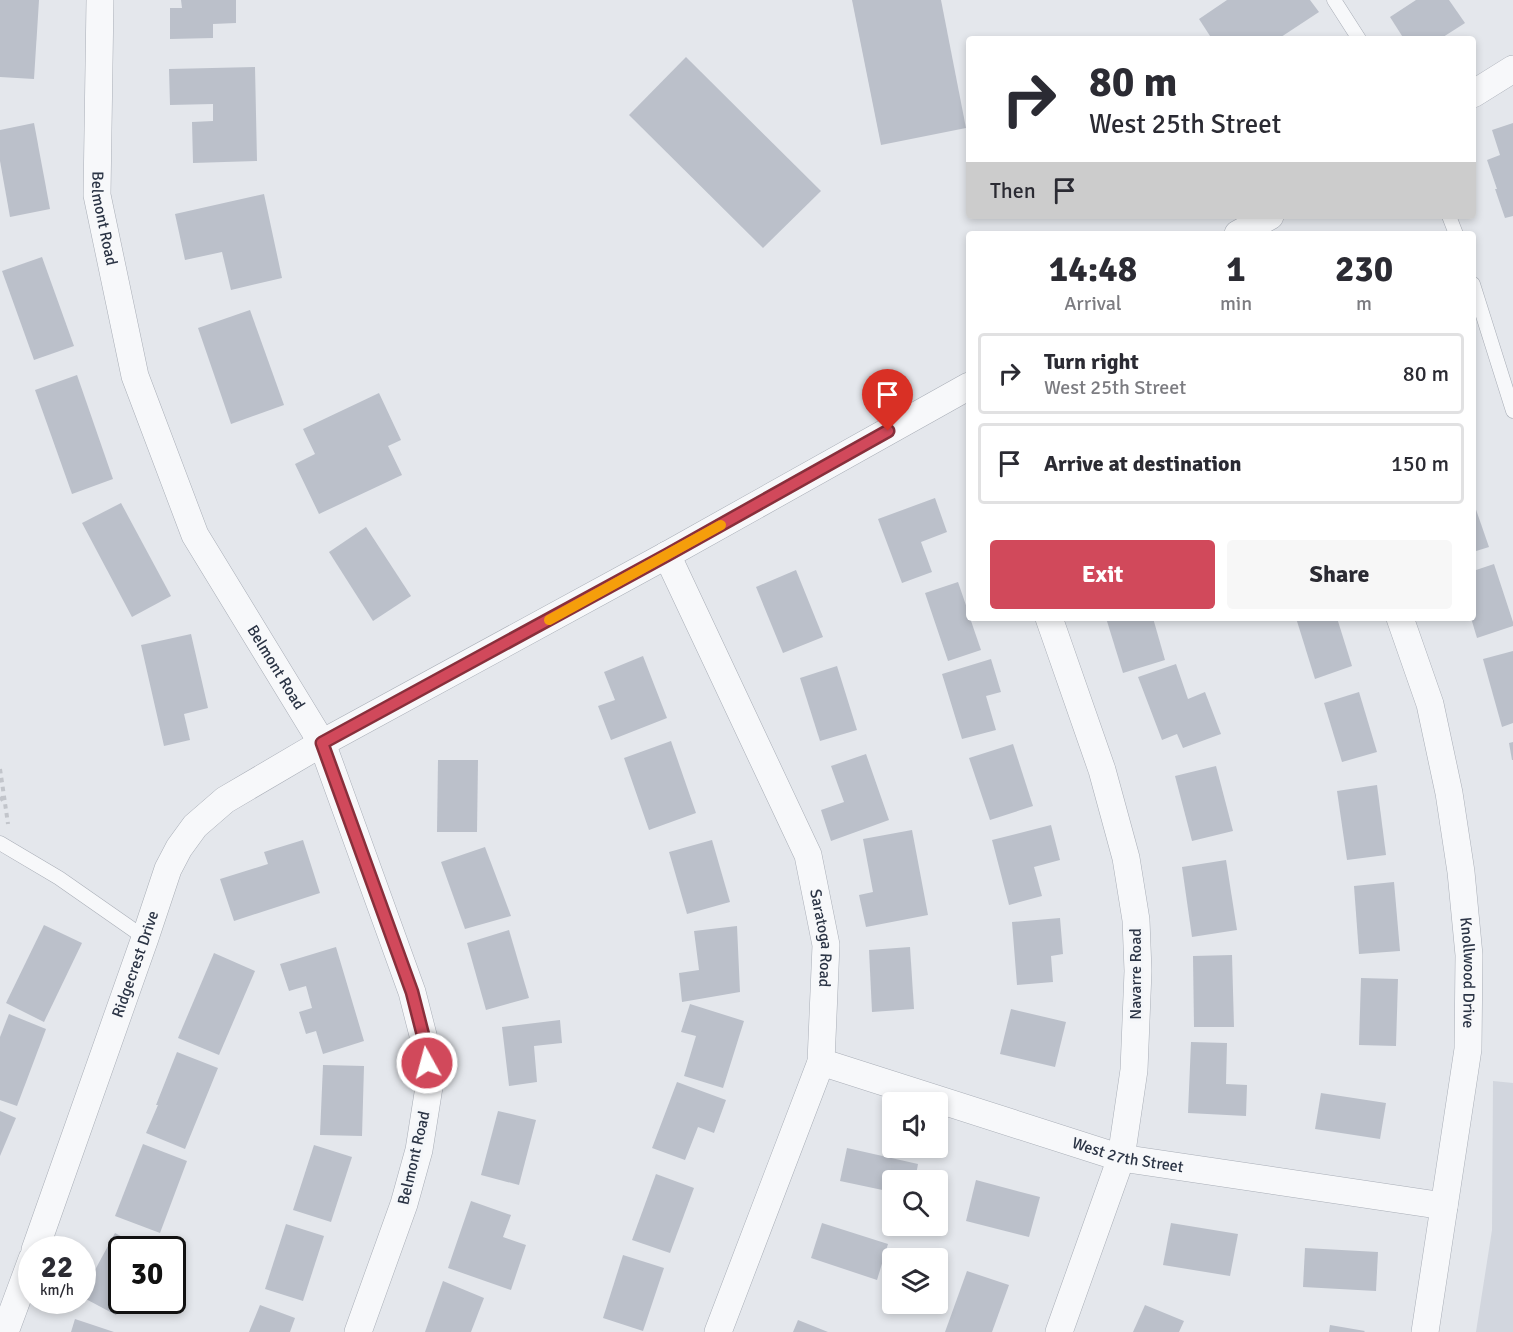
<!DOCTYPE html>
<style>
body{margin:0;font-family:Signika,sans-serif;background:#f7f7f7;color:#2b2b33;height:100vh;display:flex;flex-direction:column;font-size:22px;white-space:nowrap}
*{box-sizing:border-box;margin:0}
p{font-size:20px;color:#7c7c81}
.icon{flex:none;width:33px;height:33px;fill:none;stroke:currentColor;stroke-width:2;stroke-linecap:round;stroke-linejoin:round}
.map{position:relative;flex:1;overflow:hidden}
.side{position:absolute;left:966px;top:231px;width:510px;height:390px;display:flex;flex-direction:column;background:#fff;border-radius:6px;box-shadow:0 3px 9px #0003}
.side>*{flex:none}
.hud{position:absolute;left:966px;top:36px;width:510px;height:183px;border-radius:6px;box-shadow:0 3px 9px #0003;background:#fff;color:#2b2b33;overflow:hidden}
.tools{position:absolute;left:882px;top:1092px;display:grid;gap:12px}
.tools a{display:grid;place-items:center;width:66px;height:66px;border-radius:6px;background:#fff;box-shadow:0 3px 9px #0003;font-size:30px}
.speed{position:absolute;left:18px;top:1236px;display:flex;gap:12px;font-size:30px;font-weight:700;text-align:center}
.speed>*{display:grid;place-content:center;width:78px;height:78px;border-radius:50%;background:#fff;box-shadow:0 3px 9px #0003;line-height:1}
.speed small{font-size:15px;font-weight:400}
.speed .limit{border:3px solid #111;border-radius:9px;background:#fff;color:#111}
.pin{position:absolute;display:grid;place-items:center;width:51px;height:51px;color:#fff;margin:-62px -26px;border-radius:50% 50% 50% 0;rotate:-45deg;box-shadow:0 0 6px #0007}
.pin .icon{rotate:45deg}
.me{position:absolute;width:66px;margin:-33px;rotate:353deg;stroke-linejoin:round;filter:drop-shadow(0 0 4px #0008)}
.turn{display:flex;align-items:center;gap:21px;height:126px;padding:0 24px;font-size:27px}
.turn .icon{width:78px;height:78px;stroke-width:2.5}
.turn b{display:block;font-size:42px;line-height:51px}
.then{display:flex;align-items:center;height:57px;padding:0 24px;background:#0003;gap:12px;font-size:22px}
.eta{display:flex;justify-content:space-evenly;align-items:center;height:102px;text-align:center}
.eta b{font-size:36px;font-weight:700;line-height:42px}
.action{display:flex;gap:12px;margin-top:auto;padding:12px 24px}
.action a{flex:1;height:69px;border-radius:6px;background:#d1495b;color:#fff;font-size:24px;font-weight:700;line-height:69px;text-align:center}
.action a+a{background:#f7f7f7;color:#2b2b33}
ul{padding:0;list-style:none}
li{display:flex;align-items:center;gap:18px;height:81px;margin:0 12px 9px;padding:0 12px;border:3px solid #e1e1e2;border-radius:6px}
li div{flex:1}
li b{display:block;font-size:22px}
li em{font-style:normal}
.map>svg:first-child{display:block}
</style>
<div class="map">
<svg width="1513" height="1332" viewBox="0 0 1513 1332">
<rect width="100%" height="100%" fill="#e4e7ec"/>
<path fill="#d2d6de" d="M1493 1081 1513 1083V1332H1476L1492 1230Z"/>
<g fill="#bbc0ca">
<path d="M0 0H39L34 79 0 77Z"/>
<path d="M181 0H236V23L213 24V38L170 39V8H182Z"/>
<path d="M852 0H941L966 128 881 145Z"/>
<path d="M1227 0H1310L1319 12 1278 39H1212L1199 19Z"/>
<path d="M1416 0H1449L1465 23 1440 39H1404L1390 17Z"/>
<path d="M686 57 821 191 763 248 629 115Z"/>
<path d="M255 67 257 161 193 163 192 122 213 121V104L170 105 169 69Z"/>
<path d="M34 123 50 209 10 217 0 161V130Z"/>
<path d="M1513 123V216L1505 218 1495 189H1497L1487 160 1500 155 1492 130Z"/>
<path d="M264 194 282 278 231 290 222 252 185 260 175 214Z"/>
<path d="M42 257 74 346 34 360 2 271Z"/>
<path d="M250 310 284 405 231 424 198 328Z"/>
<path d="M77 375 113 479 72 494 35 390Z"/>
<path d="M379 393 401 440 388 446 402 475 319 514 295 464 315 454 303 429Z"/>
<path d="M935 498 947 532 921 542 932 572 902 583 878 519Z"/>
<path d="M1473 501 1489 547 1473 552Z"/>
<path d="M121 503 171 596 132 617 82 523Z"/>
<path d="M366 527 411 596 373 621 329 552Z"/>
<path d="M1494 564 1513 622V626L1477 638 1471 618H1473V571Z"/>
<path d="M796 570 823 637 783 653 756 587Z"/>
<path d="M958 582 969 614V618H970L981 650 948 661 925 593Z"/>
<path d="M1106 618H1153L1165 660 1123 673Z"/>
<path d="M1296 618H1337L1352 666 1315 679Z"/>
<path d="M191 634 208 708 184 714 190 740 164 746 141 645Z"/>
<path d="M1513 651V723L1502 727 1483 659Z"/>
<path d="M643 656 667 718 611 740 598 706 615 700 604 672Z"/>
<path d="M991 659 1001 692 986 696 996 730 962 739 942 674Z"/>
<path d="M1176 664 1188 699 1205 692 1221 734 1183 748 1177 734 1162 740 1138 677Z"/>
<path d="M837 666 857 730 820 741 800 678Z"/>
<path d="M1359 692 1377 752 1342 762 1324 703Z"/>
<path d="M671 741 696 813 649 830 624 758Z"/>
<path d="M1513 742V760H1512L1509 743Z"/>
<path d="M1013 744 1033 806 990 820 969 758Z"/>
<path d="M866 754 889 820 831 841 821 810 844 802 831 766Z"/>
<path d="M438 760H478L477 832H437Z"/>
<path d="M1216 766 1233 831 1192 841 1175 776Z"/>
<path d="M1377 785 1386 855 1347 860 1337 791Z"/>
<path d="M1051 825 1060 860 1034 867 1042 896 1009 905 992 840Z"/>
<path d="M912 830 928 915 866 927 859 895 873 892 863 839Z"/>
<path d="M303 840 320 893 234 921 220 879 268 864 264 852Z"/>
<path d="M712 840 730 902 687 914 669 852Z"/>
<path d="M485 847 511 916 465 929 441 862Z"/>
<path d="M1226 860 1237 930 1192 937 1182 867Z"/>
<path d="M1394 882 1400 951 1359 954 1354 886Z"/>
<path d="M1060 918 1063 954 1051 956 1053 982 1017 985 1012 922Z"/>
<path d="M44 925 82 943 44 1022 6 1003Z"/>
<path d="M737 926 740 992 682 1002 679 973 699 970 694 931Z"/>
<path d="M509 930 529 998 486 1010 467 943Z"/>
<path d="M336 947 364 1041 323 1054 316 1031 306 1034 299 1012 312 1008 306 986 289 991 280 964Z"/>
<path d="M910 947 914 1009 872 1012 869 950Z"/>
<path d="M214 953 255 971 219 1055 178 1038Z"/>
<path d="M1232 955 1234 1027H1194L1193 956Z"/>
<path d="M1361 978 1398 979 1396 1046 1359 1045Z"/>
<path d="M690 1004 744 1021 723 1088 684 1076 696 1036 681 1032Z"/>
<path d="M1011 1009 1066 1022 1055 1067 1000 1054Z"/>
<path d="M9 1014 46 1029 17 1106 0 1100V1037Z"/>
<path d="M560 1020 562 1043 534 1046 537 1082 509 1086 502 1027Z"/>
<path d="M1191 1042 1227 1043 1226 1084 1247 1085 1246 1116 1188 1113Z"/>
<path d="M177 1052 218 1068 185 1149 146 1133 158 1105H156Z"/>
<path d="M323 1065 364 1066 362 1136 320 1135Z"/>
<path d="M677 1082 726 1100 714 1133 698 1127 685 1160 652 1148Z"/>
<path d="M1321 1093 1386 1103 1380 1139 1315 1129Z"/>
<path d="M0 1111 16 1118 0 1156Z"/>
<path d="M498 1111 536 1120 519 1185 481 1175Z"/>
<path d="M143 1144 187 1161 160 1233 115 1216Z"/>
<path d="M314 1145 352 1157 331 1222 293 1210Z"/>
<path d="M847 1148 918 1164 915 1180H892V1192L840 1181Z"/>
<path d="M656 1174 694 1188 670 1253 632 1240Z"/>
<path d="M976 1180 1040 1197 1029 1237 966 1221Z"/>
<path d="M471 1201 511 1215 503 1237 526 1245 511 1290 448 1268Z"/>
<path d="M822 1223 888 1244 877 1280 811 1258Z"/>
<path d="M1171 1223 1238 1234 1230 1276 1163 1265Z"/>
<path d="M286 1224 324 1236 303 1301 265 1289Z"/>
<path d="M115 1233 147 1250H122V1300H124L116 1315 82 1297V1294Z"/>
<path d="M1305 1248 1378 1252 1376 1291 1303 1287Z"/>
<path d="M623 1255 664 1268 643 1331 603 1318Z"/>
<path d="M967 1271 1009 1285 992 1332H945Z"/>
<path d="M443 1281 484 1298 471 1332H425Z"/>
<path d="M260 1305 295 1318 290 1332H249Z"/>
<path d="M1145 1305 1184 1321 1179 1332H1133Z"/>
<path d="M75 1319 114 1332H71Z"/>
<path d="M798 1320 828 1332H793Z"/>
<path d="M1330 1325 1365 1331 1364 1332H1329Z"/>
</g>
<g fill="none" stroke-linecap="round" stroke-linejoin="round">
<g stroke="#a9aeb7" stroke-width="15">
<g id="lane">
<path d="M1334 0 1359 39"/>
<path d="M1449 216 1456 234"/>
<path d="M1473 284 1513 411"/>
<path d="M0 843 59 878 145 938"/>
</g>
</g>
<g stroke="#a9aeb7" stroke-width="28">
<g id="street">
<path id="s1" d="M100 0 97 195 135 376 195 535 322 743 412 992 424 1039 429 1087 419 1150 404 1204 358 1332"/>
<path d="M1473 94 1513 69"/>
<path d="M1238 234 1270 216"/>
<path id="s2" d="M667 555 808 855 826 945 821 1062 718 1332"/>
<path d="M1049 618 1102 770 1126 858 1136 920 1138 971 1134 1070 1121 1158 1059 1332"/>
<path id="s3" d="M1400 618 1430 704 1449 793 1461 872 1469 955 1468 1049 1425 1332"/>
<path id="s4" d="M821 1062 1121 1158 1444 1206"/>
<path id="s5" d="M35 1250 145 938 168 869 179 848 195 826 225 800 322 743 667 555 969 386"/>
<path d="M5 1332 32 1259"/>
</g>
</g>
<g stroke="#c2c5cb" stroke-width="4" stroke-dasharray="4.5 4.5" stroke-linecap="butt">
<path d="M0 769 5 803"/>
<path d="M0 797 5 803 8 824"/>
</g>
<use href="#lane" stroke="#f7f8fa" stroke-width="14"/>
<use href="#street" stroke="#f7f8fa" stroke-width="27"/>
</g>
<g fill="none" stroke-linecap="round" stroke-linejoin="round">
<g stroke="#882f3b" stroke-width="15">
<path id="route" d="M427 1063 424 1039 412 992 322 743 667 555 888 431"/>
</g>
<use href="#route" stroke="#d1495b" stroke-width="10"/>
<path stroke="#f59e0b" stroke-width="10" d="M549 620 721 525"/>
</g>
<g text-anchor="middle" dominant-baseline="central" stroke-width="6" stroke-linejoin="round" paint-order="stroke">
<g font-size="16" fill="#2b3445" stroke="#f4f6f9">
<text stroke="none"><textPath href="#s1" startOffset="219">Belmont Road</textPath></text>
<text stroke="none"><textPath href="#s1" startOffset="705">Belmont Road</textPath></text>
<text stroke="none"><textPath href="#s2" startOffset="416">Saratoga Road</textPath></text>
<text stroke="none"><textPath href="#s5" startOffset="303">Ridgecrest Drive</textPath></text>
<text stroke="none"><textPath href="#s3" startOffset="363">Knollwood Drive</textPath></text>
<text transform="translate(1136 974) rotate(-90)">Navarre Road</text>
<text stroke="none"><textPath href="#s4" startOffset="321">West 27th Street</textPath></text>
<text transform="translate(414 1158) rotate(-77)">Belmont Road</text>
</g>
</g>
</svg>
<div class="tools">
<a><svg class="icon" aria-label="sound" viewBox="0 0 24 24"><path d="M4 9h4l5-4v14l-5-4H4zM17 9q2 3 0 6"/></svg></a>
<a><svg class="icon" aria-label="search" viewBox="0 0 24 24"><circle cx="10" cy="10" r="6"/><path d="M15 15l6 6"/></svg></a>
<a><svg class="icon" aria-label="layers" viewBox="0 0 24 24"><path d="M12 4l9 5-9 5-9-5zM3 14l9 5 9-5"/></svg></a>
</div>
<div class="speed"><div>22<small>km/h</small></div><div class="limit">30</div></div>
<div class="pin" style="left:888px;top:431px;background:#d93025"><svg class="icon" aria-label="arrive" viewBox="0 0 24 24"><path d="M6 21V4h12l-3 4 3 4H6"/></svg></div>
<svg class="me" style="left:427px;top:1063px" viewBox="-20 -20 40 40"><circle r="17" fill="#d1495b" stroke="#fff" stroke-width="3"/><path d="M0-11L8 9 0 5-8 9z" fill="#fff"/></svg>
<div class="hud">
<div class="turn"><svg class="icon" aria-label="right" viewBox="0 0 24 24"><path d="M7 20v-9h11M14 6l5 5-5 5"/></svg><div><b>80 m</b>West 25th Street</div></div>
<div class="then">Then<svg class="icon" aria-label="arrive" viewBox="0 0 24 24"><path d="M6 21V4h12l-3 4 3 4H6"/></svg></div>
</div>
<section class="side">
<div class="eta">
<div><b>14:48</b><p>Arrival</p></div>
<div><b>1</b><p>min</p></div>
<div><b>230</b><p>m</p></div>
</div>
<ul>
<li><svg class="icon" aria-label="right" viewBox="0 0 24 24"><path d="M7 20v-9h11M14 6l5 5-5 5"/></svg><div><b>Turn right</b><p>West 25th Street</p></div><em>80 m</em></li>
<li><svg class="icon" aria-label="arrive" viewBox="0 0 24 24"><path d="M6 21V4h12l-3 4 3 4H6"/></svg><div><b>Arrive at destination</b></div><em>150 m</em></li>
</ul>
<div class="action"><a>Exit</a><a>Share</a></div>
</section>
</div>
